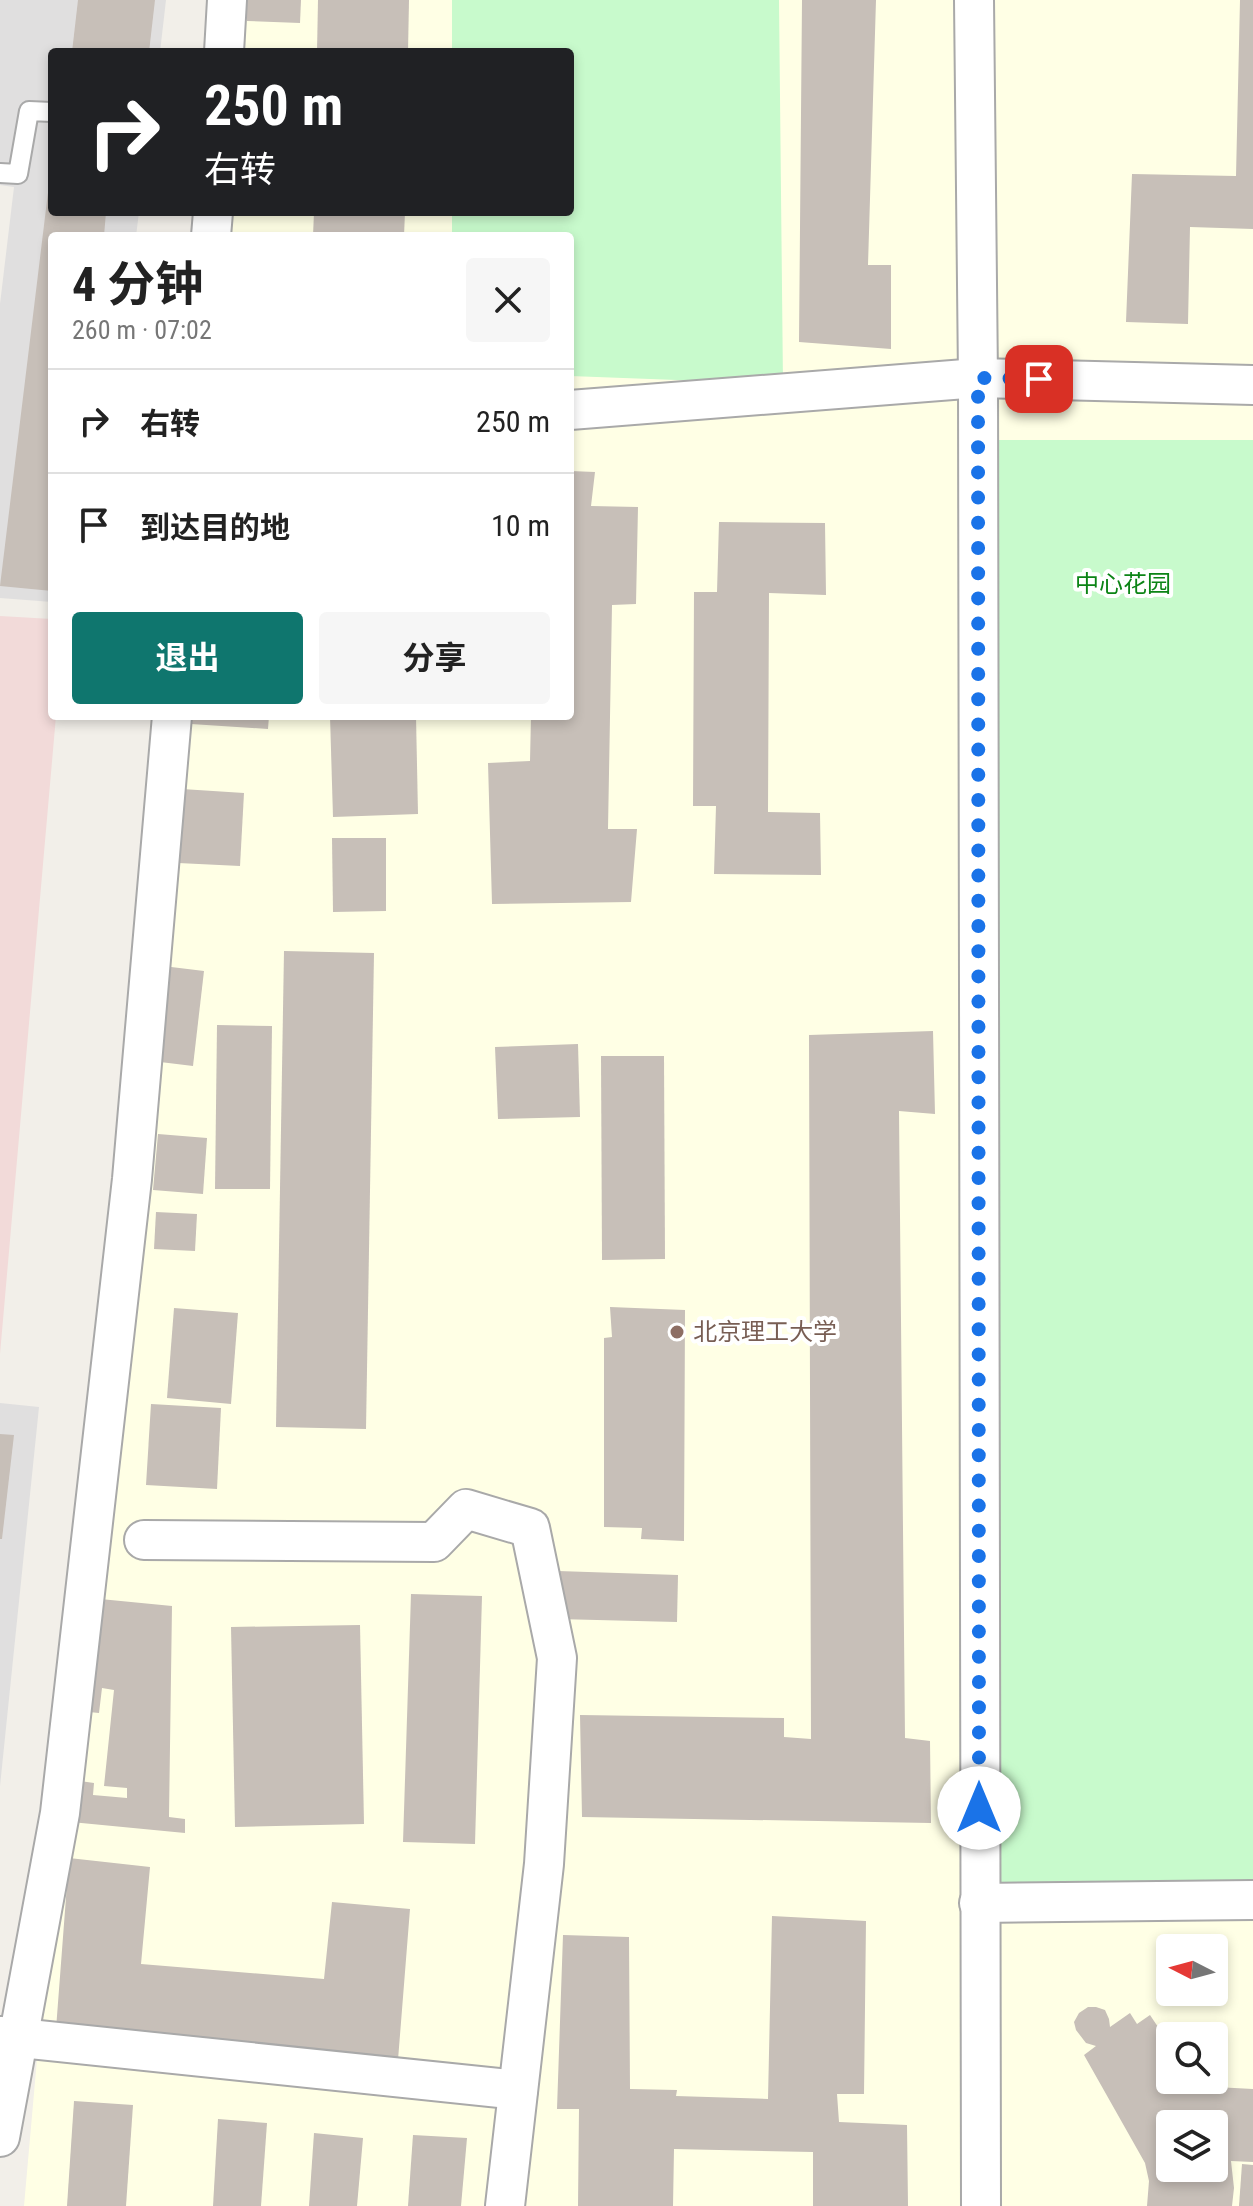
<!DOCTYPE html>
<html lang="zh">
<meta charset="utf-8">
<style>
body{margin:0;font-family:"Roboto Condensed","Noto Sans SC",sans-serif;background:#f6f6f6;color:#222;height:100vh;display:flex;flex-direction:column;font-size:30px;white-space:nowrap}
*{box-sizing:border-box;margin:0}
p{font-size:26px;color:#767676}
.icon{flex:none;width:44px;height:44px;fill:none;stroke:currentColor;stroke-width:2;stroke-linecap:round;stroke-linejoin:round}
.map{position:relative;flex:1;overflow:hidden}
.panel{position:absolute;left:48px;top:232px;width:526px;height:488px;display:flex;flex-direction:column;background:#fff;border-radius:8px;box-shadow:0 4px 12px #0003}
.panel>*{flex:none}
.top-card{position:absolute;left:48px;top:48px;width:526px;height:168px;border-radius:8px;box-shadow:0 4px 12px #0003;background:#202124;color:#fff;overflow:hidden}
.needle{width:52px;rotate:276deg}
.buttons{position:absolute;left:1156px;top:1934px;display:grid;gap:16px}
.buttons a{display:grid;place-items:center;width:72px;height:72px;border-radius:8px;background:#fff;box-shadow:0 4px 12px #0003;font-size:40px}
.pin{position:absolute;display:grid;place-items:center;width:68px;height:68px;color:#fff;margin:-34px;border-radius:16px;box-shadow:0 4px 12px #0006}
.me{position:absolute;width:88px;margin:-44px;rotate:0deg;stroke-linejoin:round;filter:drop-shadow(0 0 6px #0008)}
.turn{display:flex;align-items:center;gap:28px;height:168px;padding:0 24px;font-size:36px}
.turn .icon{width:104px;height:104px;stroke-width:2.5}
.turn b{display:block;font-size:56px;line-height:68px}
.round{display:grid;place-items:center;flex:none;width:84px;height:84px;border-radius:8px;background:#f6f6f6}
.headline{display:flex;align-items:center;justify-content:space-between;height:136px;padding:0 24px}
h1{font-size:48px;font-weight:700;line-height:60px}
.action{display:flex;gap:16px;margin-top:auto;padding:16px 24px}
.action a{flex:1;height:92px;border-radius:8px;background:#0f766e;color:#fff;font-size:32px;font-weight:700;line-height:92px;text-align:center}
.action a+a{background:#f6f6f6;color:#222}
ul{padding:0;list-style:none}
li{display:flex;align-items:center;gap:24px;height:104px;padding:0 24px;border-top:2px solid #e0e0e0}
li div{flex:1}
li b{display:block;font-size:30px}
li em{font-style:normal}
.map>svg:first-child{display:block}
</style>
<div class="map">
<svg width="1253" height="2206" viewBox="0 0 1253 2206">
<rect width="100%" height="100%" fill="#f2efe9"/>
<g fill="#e0dfdf">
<path d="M0 0H166L160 52H52V212H139L136 236H52V602L0 598V304L14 187 0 185Z"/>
<path d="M0 1403 39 1407 0 1786Z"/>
</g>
<path fill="#f2dad9" d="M0 616 52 619V716H56L0 1354Z"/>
<path fill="#ffffe5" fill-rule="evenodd" d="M220 0H1253V2206H24L156 716H570V236H199L201 212H570V52H215ZM1170 1948H1214V1992H1170ZM1170 2036H1214V2080H1170ZM1170 2124H1214V2168H1170Z"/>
<g fill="#c8facc">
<path d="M452 0H779L783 384 570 376V236H452V212H570V52H452Z"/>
<path d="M992 440H1253V1894H1001Z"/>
</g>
<g fill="#c7bfb8" fill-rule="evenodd">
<path d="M78 0H155L149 52H72Z"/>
<path d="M247 0H301L300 23 247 21Z"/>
<path d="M318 0H409L408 52H317Z"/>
<path d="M802 0H876L868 265H891V349L799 342Z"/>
<path d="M1240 0H1253V229L1190 227 1188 324 1126 322 1132 174 1236 176Z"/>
<path d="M50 176H52V212H106L104 236H52V591L0 586Z"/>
<path d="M314 212H405L404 236H313Z"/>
<path d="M570 471 595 472 591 506 638 507 636 604 612 605 608 829H637L631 902 492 904 488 763 530 761 531 716H570Z"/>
<path d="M719 522 825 523 826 595 769 593 768 812 820 813 821 875 714 874 716 806H693L694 592H717Z"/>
<path d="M192 716H269L268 729 191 724Z"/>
<path d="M330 716H416L418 814 333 817Z"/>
<path d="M182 789 244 793 240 866 178 863Z"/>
<path d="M332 838H386V911L333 912Z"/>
<path d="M284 951 374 953 366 1429 276 1427Z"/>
<path d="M163 966 204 971 193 1066 152 1061Z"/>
<path d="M217 1025 272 1026 270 1189H215Z"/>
<path d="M933 1031 935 1114 899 1111 905 1738 930 1741 931 1823 582 1817 580 1715 784 1718V1737L811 1739 809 1035Z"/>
<path d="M578 1044 580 1117 498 1119 495 1047Z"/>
<path d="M601 1056H664L665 1259 602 1260Z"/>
<path d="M158 1134 207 1138 203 1194 153 1190Z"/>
<path d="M156 1212 197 1214 195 1251 154 1249Z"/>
<path d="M610 1307 685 1310 684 1541 641 1539 642 1528 604 1527V1338L612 1337Z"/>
<path d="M174 1308 238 1313 231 1404 167 1398Z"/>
<path d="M151 1404 221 1408 217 1489 146 1485Z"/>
<path d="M0 1434 14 1435 2 1539H0Z"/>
<path d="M558 1571 678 1575 677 1622 557 1619Z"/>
<path d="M411 1594 482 1596 475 1844 403 1842Z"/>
<path d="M90 1598 172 1606 169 1817 185 1819V1833L71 1822 73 1780 94 1783 93 1795 127 1798V1788L104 1786 114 1690 102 1688 99 1713 79 1711Z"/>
<path d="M360 1625 364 1824 235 1827 231 1627Z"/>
<path d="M69 1858 150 1867 141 1964 324 1979 332 1902 410 1909 398 2060 56 2029Z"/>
<path d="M772 1916 866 1921 864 2094H837L839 2122 907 2125 908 2206H813V2152L674 2149 673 2206H578L579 2109H557L563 1935 629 1937 630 2089 677 2090 676 2096 768 2099Z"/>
<path d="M1088 2007H1096L1105 2010 1109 2019 1110 2027 1130 2013 1137 2024 1150 2015 1170 2045V2080H1193L1197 2086 1253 2089V2162L1231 2161 1234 2188 1232 2206H1147L1149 2181 1145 2163 1084 2055 1096 2046 1086 2043 1076 2030 1074 2022 1079 2013ZM1170 2124H1214V2168H1170Z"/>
<path d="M74 2101 133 2105 126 2206H67Z"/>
<path d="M218 2119 267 2123 261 2206H213Z"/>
<path d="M314 2133 363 2138 357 2206H309Z"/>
<path d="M413 2135 467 2138 461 2206H408Z"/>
<path d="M1242 2164 1253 2165V2206H1239Z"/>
</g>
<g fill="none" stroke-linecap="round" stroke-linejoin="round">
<g stroke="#a9a9a9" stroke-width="22">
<path id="lane" d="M0 173 18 174 29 111 52 112"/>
</g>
<g stroke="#a9a9a9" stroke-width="42">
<g id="street">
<path d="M974 0 978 378 981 2206"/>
<path d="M224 52 227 0"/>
<path d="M211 236 213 212"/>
<path d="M570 410 978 378 1253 385"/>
<path d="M144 1540 434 1542 466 1509 530 1528 557 1658 544 1864 505 2206"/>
<path d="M979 1903 1253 1900"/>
<path d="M0 2036 518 2090"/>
<path d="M0 2137 60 1813 132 1179 172 716"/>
</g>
</g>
<use href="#lane" stroke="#fff" stroke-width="18"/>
<use href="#street" stroke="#fff" stroke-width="38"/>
</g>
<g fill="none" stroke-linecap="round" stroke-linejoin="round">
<path stroke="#1a73e8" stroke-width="14" stroke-dasharray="0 25.2" d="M979 1808 978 378 1039 379"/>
</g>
<circle fill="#8d6e63" stroke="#fff" stroke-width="3" cx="677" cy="1332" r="8"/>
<g text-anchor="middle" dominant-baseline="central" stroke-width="8" stroke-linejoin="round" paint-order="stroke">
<g font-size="24" fill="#0c8416" stroke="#fff">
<text x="1123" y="584">中心花园</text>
</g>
<g font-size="24" fill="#785e54" stroke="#fff" text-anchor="start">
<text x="693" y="1332">北京理工大学</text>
</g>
</g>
</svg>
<div class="buttons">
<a><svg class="needle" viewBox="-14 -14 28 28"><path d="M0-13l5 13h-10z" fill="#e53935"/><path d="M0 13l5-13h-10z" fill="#767676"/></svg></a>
<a><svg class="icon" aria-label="search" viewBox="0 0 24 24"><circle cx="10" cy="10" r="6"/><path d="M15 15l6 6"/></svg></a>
<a><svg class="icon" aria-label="layers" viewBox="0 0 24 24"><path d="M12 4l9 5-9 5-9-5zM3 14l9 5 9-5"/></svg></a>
</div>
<div class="pin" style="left:1039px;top:379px;background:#d93025"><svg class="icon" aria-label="arrive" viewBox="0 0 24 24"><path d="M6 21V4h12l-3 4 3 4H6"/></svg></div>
<svg class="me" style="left:979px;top:1808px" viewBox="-20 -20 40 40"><circle r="19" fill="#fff"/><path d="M0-13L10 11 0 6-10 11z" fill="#1a73e8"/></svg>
<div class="top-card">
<div class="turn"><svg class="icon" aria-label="right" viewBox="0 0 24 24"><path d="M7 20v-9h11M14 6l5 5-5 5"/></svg><div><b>250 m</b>右转</div></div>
</div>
<section class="panel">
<div class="headline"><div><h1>4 分钟</h1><p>260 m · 07:02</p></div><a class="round"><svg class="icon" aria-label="close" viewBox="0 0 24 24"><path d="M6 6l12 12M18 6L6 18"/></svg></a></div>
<ul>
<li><svg class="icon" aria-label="right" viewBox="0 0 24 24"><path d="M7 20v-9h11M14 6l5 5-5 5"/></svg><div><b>右转</b></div><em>250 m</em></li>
<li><svg class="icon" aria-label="arrive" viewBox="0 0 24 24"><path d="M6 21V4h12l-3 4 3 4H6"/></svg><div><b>到达目的地</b></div><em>10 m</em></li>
</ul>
<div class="action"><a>退出</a><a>分享</a></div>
</section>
</div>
